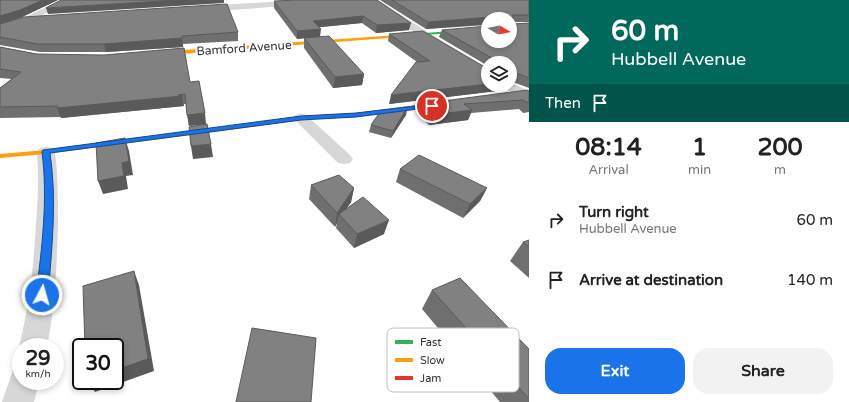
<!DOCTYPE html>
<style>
body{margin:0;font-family:"Varela Round",sans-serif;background:#f2f2f2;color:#222;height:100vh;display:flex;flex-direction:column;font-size:15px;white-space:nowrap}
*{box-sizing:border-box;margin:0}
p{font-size:13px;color:#767676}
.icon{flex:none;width:22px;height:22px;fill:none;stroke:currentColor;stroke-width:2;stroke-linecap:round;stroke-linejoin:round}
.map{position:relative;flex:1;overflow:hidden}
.side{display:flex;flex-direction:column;background:#fff;width:320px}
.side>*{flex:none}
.guide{background:#00695c;color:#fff;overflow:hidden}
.needle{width:26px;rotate:100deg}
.tools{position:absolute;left:481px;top:12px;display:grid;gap:8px}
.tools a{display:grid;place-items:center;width:36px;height:36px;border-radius:50%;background:#fff;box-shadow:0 2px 6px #0003;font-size:20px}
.speed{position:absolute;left:12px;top:338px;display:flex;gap:8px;font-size:20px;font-weight:700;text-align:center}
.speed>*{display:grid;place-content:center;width:52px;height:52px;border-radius:50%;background:#fff;box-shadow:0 2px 6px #0003;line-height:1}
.speed small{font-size:10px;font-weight:400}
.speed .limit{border:2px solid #111;border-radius:6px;background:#fff;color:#111}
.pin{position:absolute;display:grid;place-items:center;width:34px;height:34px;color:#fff;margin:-17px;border:2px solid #fff;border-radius:50%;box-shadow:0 1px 4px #0007}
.me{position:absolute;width:44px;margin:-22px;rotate:6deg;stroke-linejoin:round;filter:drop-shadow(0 0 3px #0008)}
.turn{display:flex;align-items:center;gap:14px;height:84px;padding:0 16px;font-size:18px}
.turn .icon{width:52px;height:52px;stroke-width:2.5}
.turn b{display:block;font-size:28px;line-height:34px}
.then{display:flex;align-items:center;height:38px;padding:0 16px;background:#0003;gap:8px;font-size:15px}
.eta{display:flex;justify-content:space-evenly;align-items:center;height:68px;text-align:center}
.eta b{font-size:24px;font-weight:800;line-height:28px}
.action{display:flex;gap:8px;margin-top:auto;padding:8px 16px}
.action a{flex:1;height:46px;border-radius:16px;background:#1a73e8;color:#fff;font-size:16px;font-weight:800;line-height:46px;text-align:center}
.action a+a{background:#f2f2f2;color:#222}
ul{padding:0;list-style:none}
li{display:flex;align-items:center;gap:12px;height:60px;padding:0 16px}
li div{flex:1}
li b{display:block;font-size:15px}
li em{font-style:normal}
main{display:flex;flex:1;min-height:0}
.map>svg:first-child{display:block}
</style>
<main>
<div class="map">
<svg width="529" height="402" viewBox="0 0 529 402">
<rect width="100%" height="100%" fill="#fff"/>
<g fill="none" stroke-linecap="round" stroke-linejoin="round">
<g fill="#d7d7d7" fill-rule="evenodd">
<path d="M61 0H72L29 22 0 31V25L23 18Z"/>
<path d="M304 0H346L342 2 202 12 198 9 202 6Z"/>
<path d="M369 0H378L429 33 488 68V77L484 76 421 37Z"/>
<path d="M510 82 529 91V101L503 88 501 85H510Z"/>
<path d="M301 113 306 115 350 155 353 159 350 163 344 164 338 163 293 118 296 115Z"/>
<path d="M46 147 52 148 55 152C58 175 58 199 58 222 57 264 55 306 47 347H21V352L19 347C29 306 34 265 36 223 38 199 39 176 37 152L40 148Z"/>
<path d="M21 367V381H39L34 402H2L13 370Z"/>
</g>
<path fill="#30b455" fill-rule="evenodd" d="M488 28V30L413 36 411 35 413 34Z"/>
<g fill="#ff9f0a" fill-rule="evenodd">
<path d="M413 34 415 36 154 56 151 54 154 52Z"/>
<path d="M318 115 321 117 320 118 46 154 0 158V154L46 150 301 116Z"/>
</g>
<path fill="#e5322d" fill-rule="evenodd" d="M448 101 451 103 450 104 356 117 318 119 315 117 318 115 356 113Z"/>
</g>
<g fill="#6f6f6f">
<path d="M0 0H58L22 17 7 22 238 32V41L183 44V47L106 52H40L0 45Z"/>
<path d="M377 0 409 30 376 33 362 23 319 27 320 37 364 74 362 85 333 88 304 48V38L297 39 274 8V1Z"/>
<path d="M380 0H529V22H512L513 24 529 23V88L510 81V63H488V66L439 37 442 30 488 41 510 19H488V25L426 29Z"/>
<path d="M389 34 487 69 505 90 389 104 417 62 388 41Z"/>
<path d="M0 47 190 82 206 124 189 126 186 104H183L184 106 61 118V117L0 118V88L12 79 0 78Z"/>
<path d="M529 91V112L523 113 519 109 471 113 468 120 429 125 417 113 420 104Z"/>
<path d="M407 108 406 115 391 138 369 132 371 125Z"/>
<path d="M400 169 487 188 480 201 463 218 396 182Z"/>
<path d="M311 185 354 188 351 202 346 209 384 234 354 248 336 228 337 223 335 227 309 199Z"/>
<path d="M529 240V278L510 261 523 242Z"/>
<path d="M432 290 529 349V402H500L422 309Z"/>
</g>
<g fill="#5a5a5a">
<path d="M43 0H58L22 17 0 24V16Z"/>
<path d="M178 0H224V3L48 14 46 8Z"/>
<path d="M363 16 362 23 312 28 313 21Z"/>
<path d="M491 17 490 19H488V24L426 29 428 22Z"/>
<path d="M411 23 409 30 376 33 377 25Z"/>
<path d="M321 29 320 37 297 39V31Z"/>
<path d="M182 38 183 47 106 52 104 44Z"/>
<path d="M364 74 362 85 333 88 335 77Z"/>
<path d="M510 75H513L510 80Z"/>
<path d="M488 84V85H507L505 90 389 104 391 95Z"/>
<path d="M182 96 184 106 61 118 57 108Z"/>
<path d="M407 108 406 115 391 138 393 131Z"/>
<path d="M472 110 468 120 429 125 432 115Z"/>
<path d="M205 113 206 124 189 126 187 115Z"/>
<path d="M125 138 129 151 133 175 126 176 128 189 103 194 98 181Z"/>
<path d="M211 144 213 157 193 159 191 146Z"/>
<path d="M354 188 351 202 341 217 339 214 337 223 335 227 337 213Z"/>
<path d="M487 188 480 201 463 218 470 204Z"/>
<path d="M389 220 384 234 354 248 357 234Z"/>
<path d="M134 271 139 285 154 371 95 392 87 381H115V370Z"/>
</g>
<g fill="#818181" stroke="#5a5a5a">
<path d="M0 0H43L20 10 0 16Z"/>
<path d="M61 0H178L46 8Z"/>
<path d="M298 0H377L411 23 377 25 363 16 313 21 321 29 297 31 274 1Z"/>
<path d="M392 0H529V15H513L512 23 513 24 529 23V78L514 72 513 75H510V63H493L492 58 442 30 488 26V41H510V19H492L491 17 428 22Z"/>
<path d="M227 4 238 32 182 36V38L104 44H37L0 37V24L24 17Z"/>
<path d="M423 31 488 69V84L391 95 416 62 430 61 389 34Z"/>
<path d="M329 36 364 74 335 77 304 38Z"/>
<path d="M0 47 36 54 104 55 184 48 190 82 199 81 205 113 187 115 185 94 178 95 182 96 57 108 58 106 0 107V88L21 72 0 69Z"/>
<path d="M527 90 529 91V103L523 100 464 104 472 110 432 115 420 104Z"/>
<path d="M407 108 393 131 371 125 380 112Z"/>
<path d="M207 124 211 144 191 146 189 127Z"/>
<path d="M125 138 129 161 122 163 124 176 98 181 96 143Z"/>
<path d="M419 155 487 188 470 204 400 169Z"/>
<path d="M339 175 354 188 337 213 311 185Z"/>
<path d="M363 197 389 220 357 234 339 214Z"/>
<path d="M529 240V247L523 242Z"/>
<path d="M134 271 148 359 115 370V347H85L83 286Z"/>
<path d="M460 278 529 349V399L432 290Z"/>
<path d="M252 328 316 338 311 402H236Z"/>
</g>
<path fill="#1a73e8" stroke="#114b97" d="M432 104H434V107L356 117 301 120 50 153C57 199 52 248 48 295L46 298 42 300 38 298 36 295C42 248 48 199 42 152L43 150 301 116 356 113Z"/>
<g text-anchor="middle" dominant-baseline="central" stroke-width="4" stroke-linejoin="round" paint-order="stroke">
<g font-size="12" fill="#333" stroke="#fff">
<text transform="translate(244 48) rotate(-4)">Bamford Avenue</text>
</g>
</g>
<rect x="387" y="328" width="132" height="64" rx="6" fill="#fff" stroke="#c2c2c2" stroke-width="1"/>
<rect x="395" y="340" width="18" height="4" fill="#30b455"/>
<rect x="395" y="358" width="18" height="4" fill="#ff9f0a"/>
<rect x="395" y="376" width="18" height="4" fill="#e5322d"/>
<g font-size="11" fill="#333">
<text x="420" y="346">Fast</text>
<text x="420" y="364">Slow</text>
<text x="420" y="382">Jam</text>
</g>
</svg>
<div class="tools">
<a><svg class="needle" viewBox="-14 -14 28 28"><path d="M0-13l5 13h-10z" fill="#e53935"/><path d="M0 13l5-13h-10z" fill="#767676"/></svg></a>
<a><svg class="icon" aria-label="layers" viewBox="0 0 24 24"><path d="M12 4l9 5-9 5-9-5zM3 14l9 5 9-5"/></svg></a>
</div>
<div class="speed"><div>29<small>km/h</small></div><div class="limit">30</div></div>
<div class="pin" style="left:432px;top:106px;background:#d93025"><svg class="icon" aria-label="arrive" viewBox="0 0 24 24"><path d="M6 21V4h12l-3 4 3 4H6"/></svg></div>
<svg class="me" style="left:42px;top:295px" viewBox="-20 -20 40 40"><circle r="17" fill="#1a73e8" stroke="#fff" stroke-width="3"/><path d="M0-11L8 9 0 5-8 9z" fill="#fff"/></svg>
</div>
<section class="side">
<div class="guide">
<div class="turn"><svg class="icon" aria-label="right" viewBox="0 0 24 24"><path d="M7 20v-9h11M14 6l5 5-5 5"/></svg><div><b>60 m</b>Hubbell Avenue</div></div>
<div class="then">Then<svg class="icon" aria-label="arrive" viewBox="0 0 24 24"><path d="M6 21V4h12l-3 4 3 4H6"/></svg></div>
</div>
<div class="eta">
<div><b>08:14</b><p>Arrival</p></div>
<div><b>1</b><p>min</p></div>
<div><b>200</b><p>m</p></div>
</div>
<ul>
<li><svg class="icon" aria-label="right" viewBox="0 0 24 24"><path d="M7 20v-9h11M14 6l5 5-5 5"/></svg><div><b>Turn right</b><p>Hubbell Avenue</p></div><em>60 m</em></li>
<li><svg class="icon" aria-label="arrive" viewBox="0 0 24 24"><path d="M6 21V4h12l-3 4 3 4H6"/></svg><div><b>Arrive at destination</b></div><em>140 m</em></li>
</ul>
<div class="action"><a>Exit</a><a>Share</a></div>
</section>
</main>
